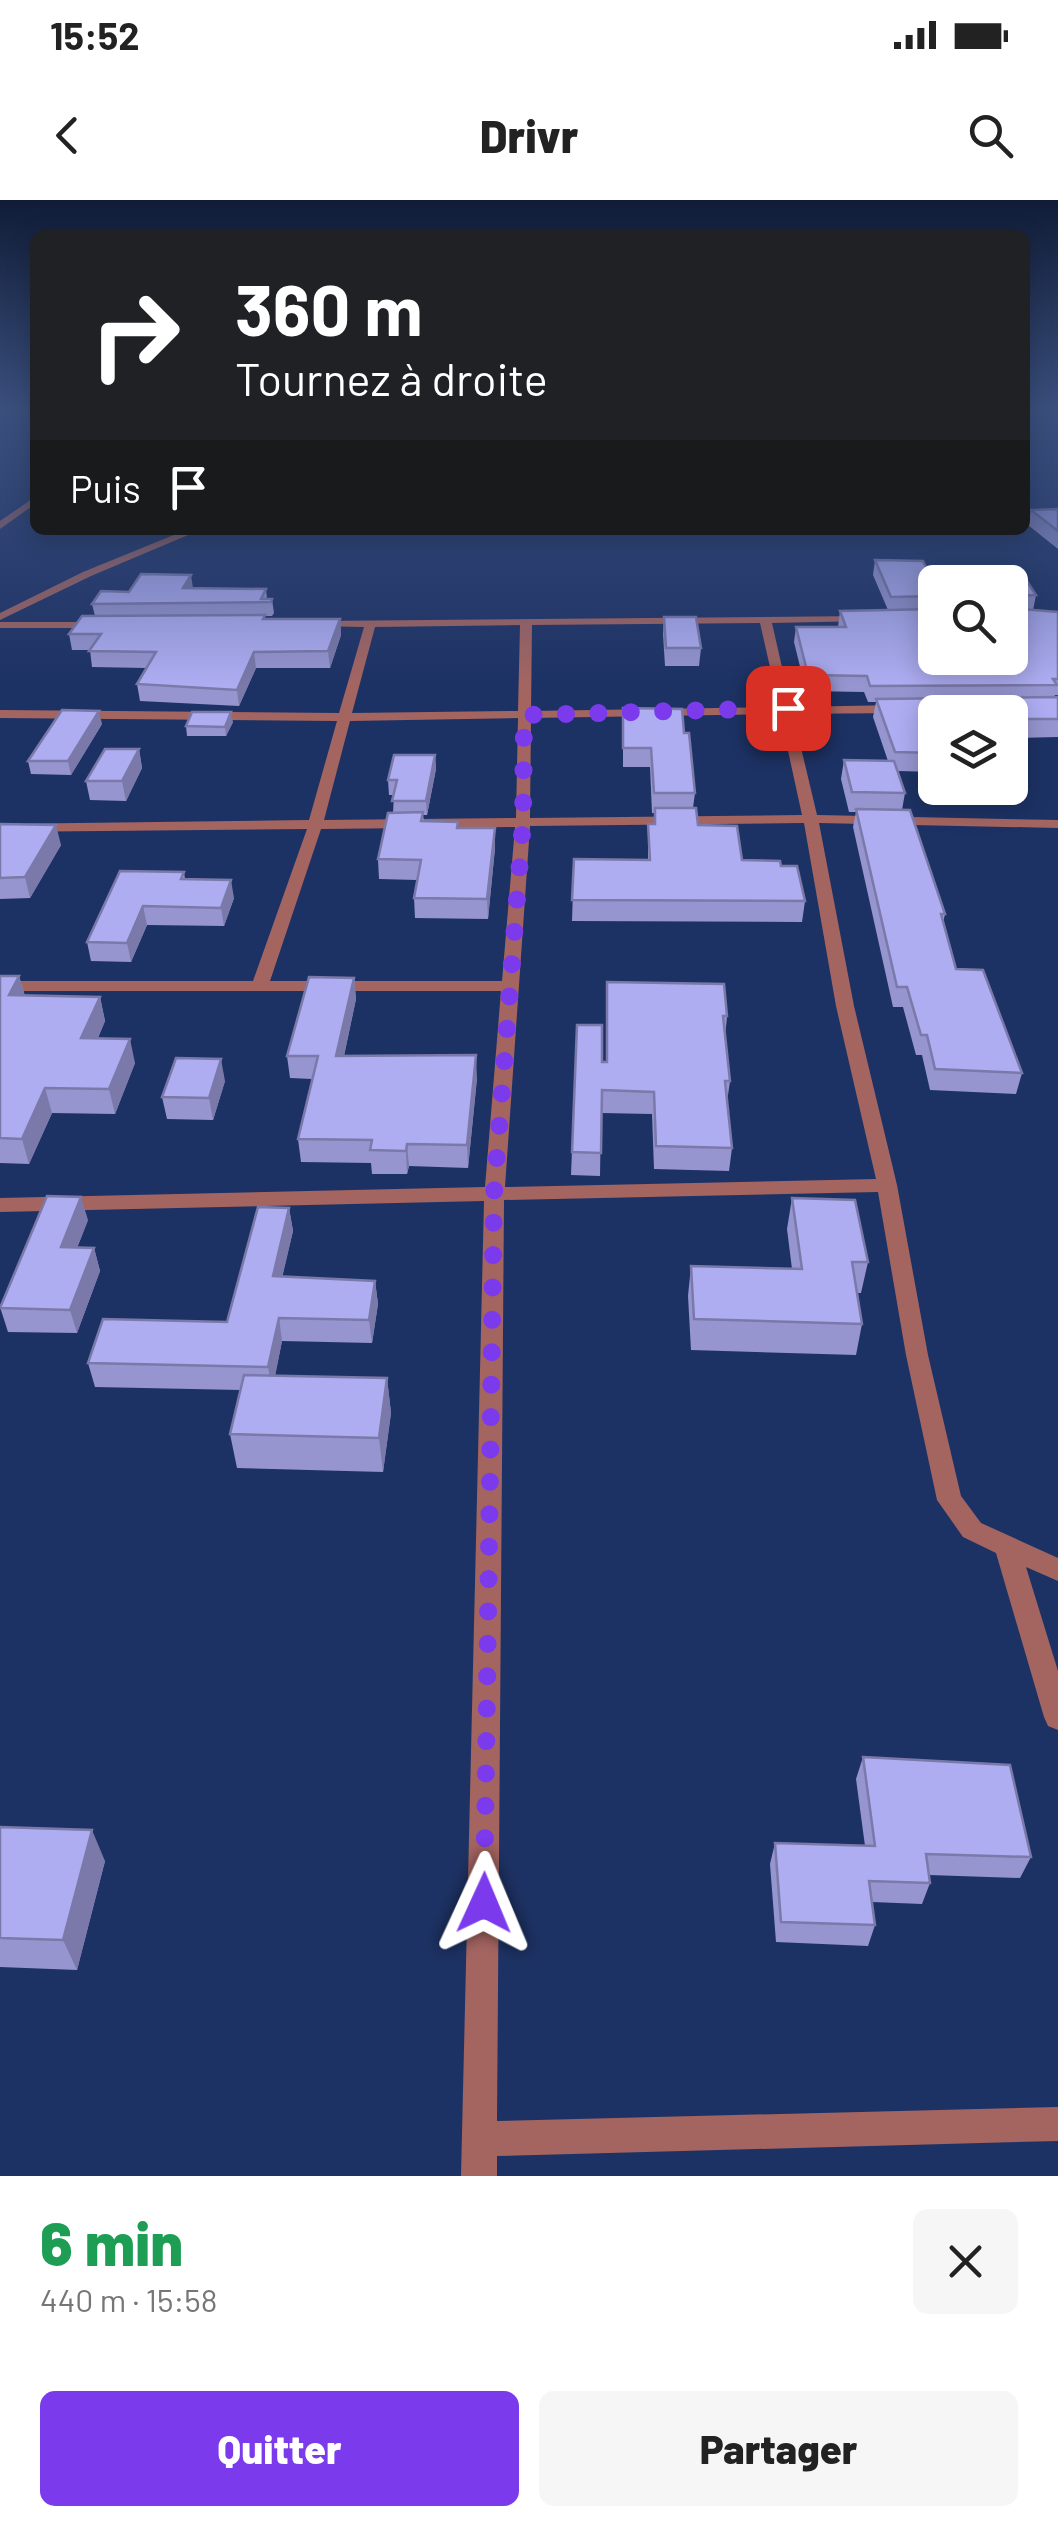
<!DOCTYPE html>
<html lang="fr">
<meta charset="utf-8">
<style>
body{margin:0;font-family:Barlow,sans-serif;background:#f6f6f6;color:#222;height:100vh;display:flex;flex-direction:column;font-size:38px;white-space:nowrap}
*{box-sizing:border-box;margin:0}
p{font-size:32px;color:#767676}
.icon{flex:none;width:55px;height:55px;fill:none;stroke:currentColor;stroke-width:2;stroke-linecap:round;stroke-linejoin:round}
.map{position:relative;height:1976px;overflow:hidden}
.side{display:flex;flex-direction:column;background:#fff;flex:1}
.side>*{flex:none}
.top-card{position:absolute;left:30px;top:30px;width:1000px;height:305px;border-radius:15px;box-shadow:0 5px 25px #0003;background:#202124;color:#fff;overflow:hidden}
.controls{position:absolute;left:918px;top:365px;display:grid;gap:20px}
.controls a{display:grid;place-items:center;width:110px;height:110px;border-radius:15px;background:#fff;box-shadow:0 5px 25px #0003;font-size:50px}
.pin{position:absolute;display:grid;place-items:center;width:85px;height:85px;color:#fff;margin:-42px;border-radius:20px;box-shadow:0 5px 15px #0006}
.me{position:absolute;width:110px;margin:-55px;rotate:1deg;stroke-linejoin:round;filter:drop-shadow(0 0 8px #0008)}
.turn{display:flex;align-items:center;gap:35px;height:210px;padding:0 40px;font-size:45px}
.turn .icon{width:130px;height:130px;stroke-width:2.5}
.turn b{display:block;font-size:70px;line-height:85px}
.then{display:flex;align-items:center;height:95px;padding:0 40px;background:#0003;gap:20px;font-size:38px}
.round{display:grid;place-items:center;flex:none;width:105px;height:105px;border-radius:15px;background:#f6f6f6}
.summary{display:flex;align-items:center;justify-content:space-between;height:170px;padding:0 40px}
h1{font-size:60px;font-weight:800;line-height:75px;color:#1e9e55}
.cta{display:flex;gap:20px;margin-top:auto;padding:20px 40px}
.cta a{flex:1;height:115px;border-radius:15px;background:#7c3aed;color:#fff;font-size:40px;font-weight:800;line-height:115px;text-align:center}
.cta a+a{background:#f6f6f6;color:#222}
.status{display:flex;justify-content:space-between;align-items:center;height:70px;padding:0 50px;background:#fff;direction:ltr}
.status svg{height:28px;fill:currentColor}
header{display:flex;justify-content:space-between;align-items:center;height:130px;padding:0 40px;background:#fff;font-size:45px;font-weight:800}
.map>svg:first-child{display:block}
</style>
<div class="status"><b>15:52</b><svg viewBox="0 0 49 12"><path d="M0 12V9h3v3zM5 12V6h3v6zM10 12V3h3v9zM15 12V0h3v12zM26 1h20v11H26zM47 4h2v5h-2z"/></svg></div>
<header><svg class="icon" aria-label="back" viewBox="0 0 24 24"><path d="M15 5l-7 7 7 7"/></svg>Drivr<svg class="icon" aria-label="search" viewBox="0 0 24 24"><circle cx="10" cy="10" r="6"/><path d="M15 15l6 6"/></svg></header>
<div class="map">
<svg width="1058" height="1976" viewBox="0 0 1058 1976">
<rect width="100%" height="100%" fill="#1d3264"/>
<g fill="none" stroke-linecap="round" stroke-linejoin="round">
<g fill="#a46561" fill-rule="evenodd">
<path d="M35 297V304L0 329V321Z"/>
<path d="M186 330H200L91 376 0 420V413L83 372Z"/>
<path d="M863 416 869 419 867 421 772 423 791 507 898 505 904 509 898 513 793 514 817 615 1058 620V628L819 623 854 806 897 985 928 1155 961 1296 981 1323 1058 1358V1381L1026 1367 1058 1471V1530L1048 1526 1044 1517 996 1353 963 1337 937 1300 906 1155 878 992 504 1000 497 1921 1058 1907V1941L497 1956V1976H461L484 1001 0 1012V998L485 987 501 791H0V781H253L307 629 0 632V624L309 620 337 521 0 518V510L339 513 364 427 313 426V422L317 421ZM760 423 779 507 531 511 532 425ZM520 425 518 511 352 513 375 427ZM780 514 802 615 530 618 531 518ZM518 518 516 618 324 620 350 521ZM804 623 836 806 876 979 505 987 530 626ZM515 627 502 781H270L321 629Z"/>
<path d="M0 422H103L109 425 103 428H0Z"/>
</g>
</g>
<g fill="#9695d0" fill-rule="evenodd">
<path d="M1058 309V349L1028 325 1031 310Z"/>
<path d="M875 360 931 377 1036 395 1033 410 1058 412V495H1055L1054 497H1058V537L1010 538V512H935V572L898 571 905 593 902 610 945 714 943 723 956 769 1022 873 1016 894 930 890 922 855H916L903 807H893L853 627 856 612H849L841 579 844 560 888 561 873 517 876 502H868L864 492 806 491 794 442 796 427H838L840 411 888 410 873 375ZM935 382 1010 458H935Z"/>
<path d="M193 389H266L267 399H272L274 413 272 416H265V419H340L341 435 330 468H256L239 506 140 501 137 484 147 468 92 467 90 450H72L69 434 95 416 92 404 129 392Z"/>
<path d="M664 417 701 448 699 466H665L663 434Z"/>
<path d="M623 508 684 533 695 593 693 608 698 625 742 660 781 666 805 701 802 722 572 721 574 659 648 660V624H654V613H652L650 567H623Z"/>
<path d="M233 522 226 536H187L186 526Z"/>
<path d="M102 524 71 575 31 574 28 561Z"/>
<path d="M139 549 142 568 126 601 90 600 86 581Z"/>
<path d="M435 555 436 569 427 615H423L424 621 458 628H495V648L488 719 415 718 414 698 417 680 379 679 378 659 393 613 394 595H389L388 580Z"/>
<path d="M0 624 61 645 30 698 0 699Z"/>
<path d="M184 672 185 679 234 698 224 726 147 725 131 762 91 761 87 742Z"/>
<path d="M0 776H19L25 796 100 797 105 821 98 838 135 863 115 914 52 913 29 964 0 963Z"/>
<path d="M354 778 356 799 344 856 477 878 468 968 409 966 407 974H372L371 963 301 962 298 939 312 879 290 878 287 856Z"/>
<path d="M607 782 727 816 725 838 730 881 727 902 732 948 729 971 654 969 652 914 601 913 600 976 571 975 577 825 602 862H606Z"/>
<path d="M225 881 213 920 167 919 162 897Z"/>
<path d="M792 998 868 1062 861 1093H857L862 1124 856 1155 691 1150 688 1096 691 1066 792 1069 787 1029Z"/>
<path d="M289 1008 293 1031 282 1077 375 1081 378 1104 372 1143 282 1141 275 1176 387 1178 391 1213 383 1272 237 1268 230 1234 240 1190 95 1187 88 1163 227 1122Z"/>
<path d="M88 1020 77 1048H94L100 1071 77 1133 8 1132 0 1107Z"/>
<path d="M863 1557 1031 1657 1020 1678 929 1675 930 1683 922 1704 872 1702 875 1725 868 1746 776 1742 770 1664 775 1643 865 1646 856 1579Z"/>
<path d="M0 1627 105 1661 77 1770 0 1767Z"/>
</g>
<g fill="#7a79a9">
<path d="M191 375 193 388H183Z"/>
<path d="M340 419 341 435 330 468 328 451Z"/>
<path d="M254 452 256 468 239 506 237 490Z"/>
<path d="M99 511 102 524 71 575 68 561Z"/>
<path d="M231 512 233 522 226 536 225 527Z"/>
<path d="M139 549 142 568 126 601 122 581Z"/>
<path d="M435 555 436 569 427 615 426 601Z"/>
<path d="M56 625 61 645 30 698 25 677Z"/>
<path d="M495 628V648L488 719 487 699Z"/>
<path d="M231 680 234 698 224 726 221 708Z"/>
<path d="M143 706 147 725 131 762 127 743Z"/>
<path d="M19 776 26 800 9 795Z"/>
<path d="M354 778 356 799 339 879 336 856Z"/>
<path d="M100 797 105 821 87 862 81 838Z"/>
<path d="M130 839 135 863 115 914 109 889Z"/>
<path d="M476 855 477 878 468 968 467 945Z"/>
<path d="M221 859 225 881 213 920 209 898Z"/>
<path d="M45 888 52 913 29 964 22 939Z"/>
<path d="M407 944 409 966 407 974 406 951Z"/>
<path d="M81 997 88 1020 68 1071 61 1047Z"/>
<path d="M289 1008 293 1031 277 1100 273 1076Z"/>
<path d="M94 1048 100 1071 77 1133 70 1110Z"/>
<path d="M375 1081 378 1104 372 1143 369 1120Z"/>
<path d="M279 1118 282 1141 272 1191 268 1167Z"/>
<path d="M387 1178 391 1213 383 1272 379 1238Z"/>
<path d="M92 1630 105 1661 77 1770 63 1740Z"/>
</g>
<g fill="#aeadf2" stroke="#7a79a9" stroke-width="2.5">
<path d="M1058 309V331L1031 310Z"/>
<path d="M875 360 923 361 931 377 1025 378 1036 395 1010 396 1011 408 1058 412V479H1053L1057 485 870 486 867 476 808 475 796 427H846L840 411 935 409V458H1010V382H935V396L891 397Z"/>
<path d="M141 374 191 375 183 388 266 389 261 399H272L271 402 92 404 101 391 129 392Z"/>
<path d="M265 415 263 419H340L328 451 254 452 237 490 137 484 156 452 89 451 101 434H69L82 416Z"/>
<path d="M664 417H696L701 448H666Z"/>
<path d="M1058 497V519H1010V512H935V553L895 552 876 499Z"/>
<path d="M623 508 682 509 684 533H689L695 593H654L651 548H623Z"/>
<path d="M62 510 99 511 68 561H28Z"/>
<path d="M192 512H231L225 527 186 526Z"/>
<path d="M105 549H139L122 581H86Z"/>
<path d="M394 555H435L426 601H392L397 580H388Z"/>
<path d="M844 560 894 561 905 593 852 592Z"/>
<path d="M655 608H696L698 625 737 626 742 660 780 661 781 666H797L805 701 572 700 574 659 650 660 648 624H655Z"/>
<path d="M856 609 910 610 945 714H941L956 769 983 770 1022 873 935 869 927 835H921L907 787H897Z"/>
<path d="M423 612 421 621 458 622 457 628H495L487 699 414 698 421 660 378 659 388 613Z"/>
<path d="M0 624 56 625 25 677 0 678Z"/>
<path d="M120 671 184 672 181 679 231 680 221 708 143 706 127 743 87 742Z"/>
<path d="M0 776H19L9 795 100 797 81 838 130 839 109 889 45 888 22 939 0 938Z"/>
<path d="M309 777 354 778 336 856 476 855 467 945 407 944 406 951 370 950 372 940 298 939 318 856H287Z"/>
<path d="M607 782 724 784 727 816H723L730 881H725L732 948 656 946 654 892 602 890 601 953 572 952 577 825H602V862H607Z"/>
<path d="M176 858 221 859 209 898 162 897Z"/>
<path d="M47 996 81 997 61 1047 94 1048 70 1110 0 1108Z"/>
<path d="M792 998 855 1000 868 1062H852L862 1124 694 1119 691 1066 802 1069Z"/>
<path d="M258 1007 289 1008 273 1076 375 1081 369 1120 279 1118 268 1167 88 1163 103 1119 227 1122Z"/>
<path d="M244 1175 387 1178 379 1238 230 1234Z"/>
<path d="M863 1557 1010 1565 1031 1657 926 1654 930 1683 869 1681 875 1725 781 1722 775 1643 875 1646Z"/>
<path d="M0 1627 92 1630 63 1740 0 1738Z"/>
</g>
<linearGradient id="sky" x2="0" y2="1"><stop stop-color="#101c37"/><stop offset="0.43" stop-color="#3a4f7d"/><stop offset="1" stop-color="#3a4f7d" stop-opacity="0"/></linearGradient>
<rect width="1058" height="486" fill="url(#sky)"/>
<g fill="none" stroke-linecap="round" stroke-linejoin="round">
<path stroke="#7c3aed" stroke-width="18" stroke-dasharray="0 32.4" d="M484 1703 494 994 523 622 524 515 788 508"/>
</g>
</svg>
<div class="controls">
<a><svg class="icon" aria-label="search" viewBox="0 0 24 24"><circle cx="10" cy="10" r="6"/><path d="M15 15l6 6"/></svg></a>
<a><svg class="icon" aria-label="layers" viewBox="0 0 24 24"><path d="M12 4l9 5-9 5-9-5zM3 14l9 5 9-5"/></svg></a>
</div>
<div class="pin" style="left:788px;top:508px;background:#d93025"><svg class="icon" aria-label="arrive" viewBox="0 0 24 24"><path d="M6 21V4h12l-3 4 3 4H6"/></svg></div>
<svg class="me" style="left:484px;top:1703px" viewBox="-20 -20 40 40"><path d="M0-17L14 15 0 8-14 15z" fill="#7c3aed" stroke="#fff" stroke-width="4"/></svg>
<div class="top-card">
<div class="turn"><svg class="icon" aria-label="right" viewBox="0 0 24 24"><path d="M7 20v-9h11M14 6l5 5-5 5"/></svg><div><b>360 m</b>Tournez à droite</div></div>
<div class="then">Puis<svg class="icon" aria-label="arrive" viewBox="0 0 24 24"><path d="M6 21V4h12l-3 4 3 4H6"/></svg></div>
</div>
</div>
<section class="side">
<div class="summary"><div><h1>6 min</h1><p>440 m · 15:58</p></div><a class="round"><svg class="icon" aria-label="close" viewBox="0 0 24 24"><path d="M6 6l12 12M18 6L6 18"/></svg></a></div>
<div class="cta"><a>Quitter</a><a>Partager</a></div>
</section>
